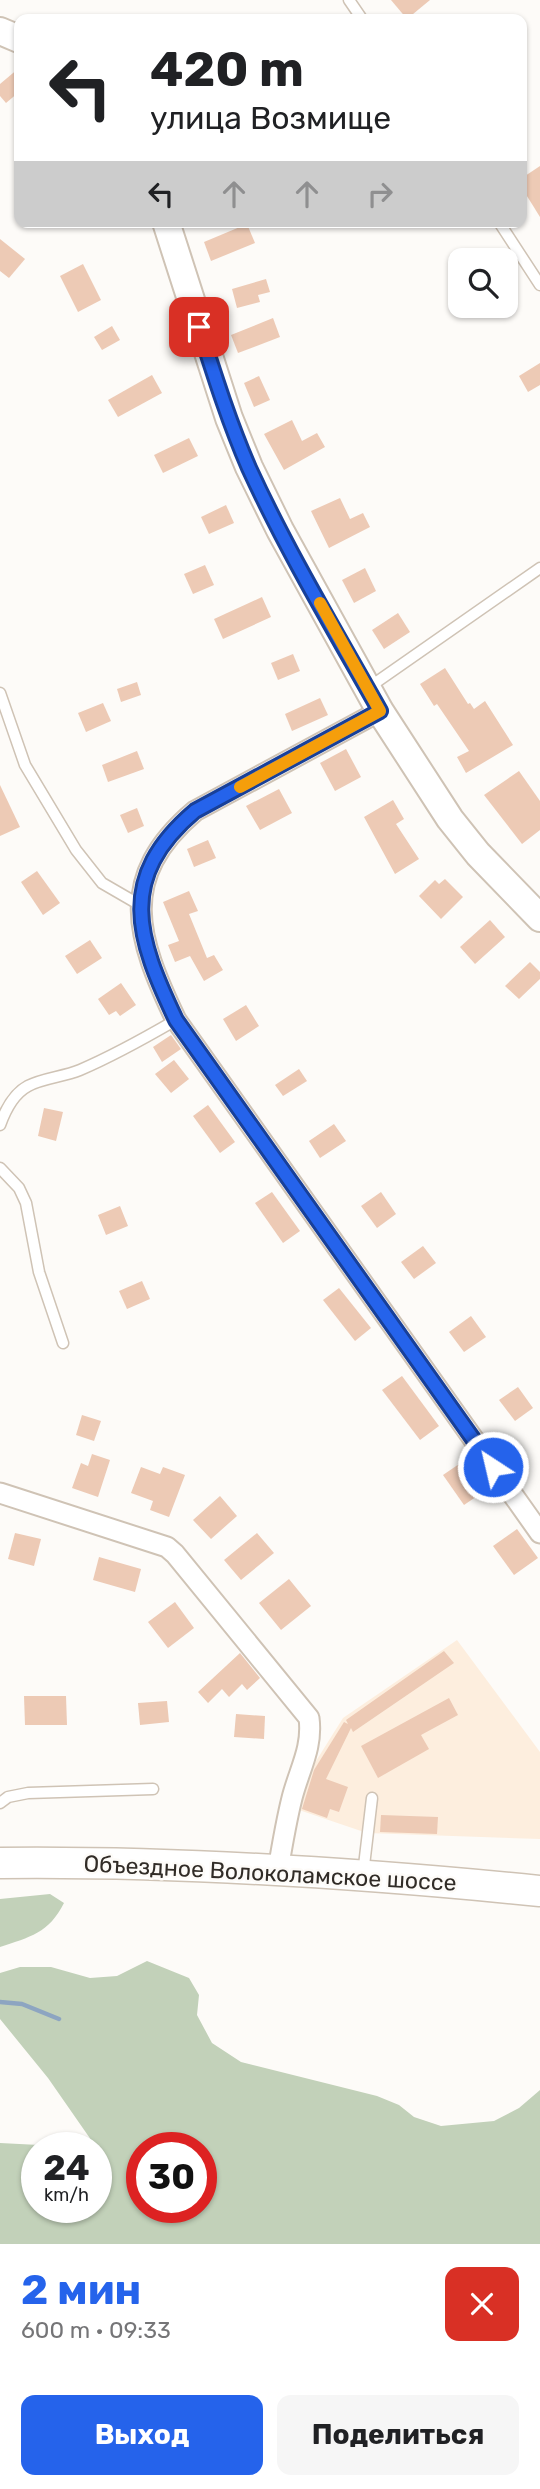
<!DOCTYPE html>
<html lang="ru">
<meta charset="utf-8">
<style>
body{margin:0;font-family:Rubik,sans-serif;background:#f6f6f6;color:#202124;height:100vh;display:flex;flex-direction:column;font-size:26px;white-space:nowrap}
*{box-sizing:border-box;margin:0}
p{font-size:23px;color:#757577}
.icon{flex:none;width:38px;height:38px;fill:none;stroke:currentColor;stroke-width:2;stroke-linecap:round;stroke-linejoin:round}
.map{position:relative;height:2244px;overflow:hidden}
.side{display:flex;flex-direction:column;background:#fff;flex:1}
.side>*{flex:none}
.top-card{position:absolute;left:14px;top:14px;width:513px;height:214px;border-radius:14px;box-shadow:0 2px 5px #0004;background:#fff;color:#202124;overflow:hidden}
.fabs{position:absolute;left:448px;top:248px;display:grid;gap:14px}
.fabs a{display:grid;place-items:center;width:70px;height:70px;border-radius:14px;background:#fff;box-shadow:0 2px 5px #0004;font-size:35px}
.speed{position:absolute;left:21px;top:2132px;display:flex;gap:14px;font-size:35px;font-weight:700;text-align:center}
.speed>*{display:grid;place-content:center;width:91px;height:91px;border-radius:50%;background:#fff;box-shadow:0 2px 5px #0004;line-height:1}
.speed small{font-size:18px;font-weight:400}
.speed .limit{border:10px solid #d22;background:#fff;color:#111}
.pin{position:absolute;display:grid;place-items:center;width:60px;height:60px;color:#fff;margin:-30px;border-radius:14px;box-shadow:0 4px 10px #0006}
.me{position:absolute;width:77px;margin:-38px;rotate:325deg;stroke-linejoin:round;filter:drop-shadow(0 0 5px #0008)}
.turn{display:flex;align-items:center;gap:24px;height:147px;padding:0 21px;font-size:32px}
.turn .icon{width:91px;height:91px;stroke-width:2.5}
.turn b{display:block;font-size:49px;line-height:60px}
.lanes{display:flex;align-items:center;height:66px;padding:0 21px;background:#0003;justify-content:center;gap:35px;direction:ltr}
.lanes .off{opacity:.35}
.round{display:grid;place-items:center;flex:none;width:74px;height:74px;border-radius:14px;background:#f6f6f6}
.overview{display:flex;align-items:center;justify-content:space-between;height:119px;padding:0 21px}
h1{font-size:42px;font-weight:700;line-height:52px;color:#2563eb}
.action{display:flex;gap:14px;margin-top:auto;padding:14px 21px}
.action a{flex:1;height:80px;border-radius:14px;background:#2563eb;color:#fff;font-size:28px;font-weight:700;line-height:80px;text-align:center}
.action a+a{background:#f6f6f6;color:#202124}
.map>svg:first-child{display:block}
</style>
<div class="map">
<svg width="540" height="2244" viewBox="0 0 540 2244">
<rect width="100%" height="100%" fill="#fdfbf8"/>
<path fill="#fdeede" d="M457 1640 540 1752V1839L367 1833 299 1810 311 1769 343 1718Z"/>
<g fill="#c2d1b9" fill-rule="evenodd">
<path d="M50 1894 64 1903C49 1933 30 1937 0 1947V1899Z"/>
<path d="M147 1961 189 1978 199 1995 197 2015 212 2043 241 2062 377 2096 399 2105 414 2117 441 2126 494 2121 519 2108 540 2090V2244H0V2143L78 2147H37V2207H96V2147L48 2078 0 2019V1973L20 1967H51L90 1978 117 1976ZM142 2147H201V2207H142Z"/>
</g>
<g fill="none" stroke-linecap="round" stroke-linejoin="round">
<path stroke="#8da5c1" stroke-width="4.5" d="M0 2002 22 2004 59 2019"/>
</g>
<g fill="#edcab5">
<path d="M391 0H430L407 19Z"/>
<path d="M19 68V92L6 103 0 96V84Z"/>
<path d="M540 166V217L522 188V178Z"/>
<path d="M247 224 255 243 211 261 204 242Z"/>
<path d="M0 239 25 259 9 278 0 271Z"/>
<path d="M83 264 101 300 78 312 60 276Z"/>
<path d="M266 279 270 292 258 295 260 302 237 308 232 289Z"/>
<path d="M273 318 280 337 238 353 231 335Z"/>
<path d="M112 326 120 340 102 350 94 337Z"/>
<path d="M540 363V385L528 392 519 376Z"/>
<path d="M152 375 162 393 118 417 108 400Z"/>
<path d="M259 376 270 400 254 407 244 383Z"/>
<path d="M292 420 302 441 317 433 325 447 284 470 264 434Z"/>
<path d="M189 438 198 456 163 473 154 455Z"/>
<path d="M340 498 350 519 363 513 370 527 329 548 311 511Z"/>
<path d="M226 505 234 523 209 534 201 517Z"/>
<path d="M205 565 214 585 193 594 184 574Z"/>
<path d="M365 568 376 591 354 603 342 580Z"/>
<path d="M262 597 271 617 223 639 214 619Z"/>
<path d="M398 613 410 632 384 649 372 630Z"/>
<path d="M293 654 300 671 278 680 271 663Z"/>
<path d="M445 668 468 704 470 703 474 709 485 701 513 745 466 773 457 757 469 751 437 704 434 706 420 684Z"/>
<path d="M137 682 141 695 121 702 117 689Z"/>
<path d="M320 698 328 715 292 731 285 714Z"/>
<path d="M103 703 111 721 86 732 78 713Z"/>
<path d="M346 749 361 777 335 791 320 763Z"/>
<path d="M137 751 144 769 108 782 102 765Z"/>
<path d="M519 771 540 801V830L522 844 484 795Z"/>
<path d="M0 785 20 827 0 836Z"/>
<path d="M279 789 292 813 260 830 246 806Z"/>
<path d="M393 800 404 819 396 824 419 859 395 874 364 817Z"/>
<path d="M137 808 144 826 128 833 120 815Z"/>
<path d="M208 840 216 858 194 867 187 849Z"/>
<path d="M37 871 60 903 43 915 21 882Z"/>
<path d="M445 879 463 897 441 919 419 896 435 880 439 884Z"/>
<path d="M189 891 198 911 189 914 207 958 214 955 223 970 204 981 190 956 175 962 168 945 179 941 163 902Z"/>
<path d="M490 920 505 937 475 964 460 947Z"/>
<path d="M90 940 102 958 77 974 65 956Z"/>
<path d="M530 962 540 972V979L519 999 505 986Z"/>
<path d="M121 983 136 1005 120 1016 116 1011 109 1015 98 999Z"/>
<path d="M246 1005 259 1026 236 1041 223 1019Z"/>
<path d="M171 1035 181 1049 162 1062 153 1047Z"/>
<path d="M174 1060 189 1079 171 1093 155 1074Z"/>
<path d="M299 1069 307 1081 283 1096 275 1085Z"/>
<path d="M208 1105 235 1142 220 1153 193 1116Z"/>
<path d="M44 1108 63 1112 56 1141 38 1136Z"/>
<path d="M334 1124 346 1141 320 1158 309 1141Z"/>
<path d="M272 1192 300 1231 283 1243 255 1203Z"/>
<path d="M381 1192 396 1214 377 1228 361 1206Z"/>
<path d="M120 1206 128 1226 106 1235 98 1215Z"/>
<path d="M423 1246 436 1263 414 1279 401 1262Z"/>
<path d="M142 1281 150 1299 127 1309 119 1291Z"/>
<path d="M339 1288 371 1328 355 1341 323 1300Z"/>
<path d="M471 1316 486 1337 464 1352 449 1332Z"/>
<path d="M402 1376 439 1426 420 1440 382 1390Z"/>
<path d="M518 1387 533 1408 515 1421 499 1400Z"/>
<path d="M82 1415 101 1421 94 1441 76 1435Z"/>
<path d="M92 1454 110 1460 98 1497 72 1488 81 1463 88 1466Z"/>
<path d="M465 1460 486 1490 464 1505 443 1475Z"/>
<path d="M141 1467 160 1474 163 1467 185 1475 169 1517 150 1510 153 1501 131 1493Z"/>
<path d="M220 1496 237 1516 211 1539 193 1520Z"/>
<path d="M517 1529 538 1558 514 1575 493 1546Z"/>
<path d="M15 1533 41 1539 34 1566 8 1559Z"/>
<path d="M257 1533 274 1553 241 1580 224 1560Z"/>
<path d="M99 1557 141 1569 135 1592 93 1580Z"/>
<path d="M289 1579 311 1606 281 1630 259 1603Z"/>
<path d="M175 1602 194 1628 168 1648 148 1622Z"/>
<path d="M444 1651 454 1663 353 1732 351 1728 326 1779 348 1787 339 1812 330 1809 327 1818 302 1809 314 1770 344 1722 348 1724 346 1720Z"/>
<path d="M240 1653 260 1678 247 1690 242 1684 229 1697 222 1689 208 1703 198 1692Z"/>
<path d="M24 1696H66L67 1725H25Z"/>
<path d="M449 1698 458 1715 421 1735 429 1749 378 1778 361 1746Z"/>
<path d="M167 1701 169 1722 140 1725 138 1703Z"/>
<path d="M236 1714 265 1716 264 1739 234 1737Z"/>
<path d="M381 1815 438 1817 437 1834 380 1832Z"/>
</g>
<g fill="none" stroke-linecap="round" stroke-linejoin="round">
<g stroke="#cfc3b5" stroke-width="13">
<g id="service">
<path d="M349 0 362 19"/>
<path d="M499 222 540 285"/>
<path d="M368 688 540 568"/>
<path d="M0 693 25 765 76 850 102 883 140 905"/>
<path d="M0 1125C5 1111 13 1094 28 1086 43 1078 63 1077 80 1070 113 1056 145 1038 176 1020"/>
<path d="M0 1168 19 1188 26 1203 39 1272 63 1343"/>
<path d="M0 1803 8 1797 28 1793 153 1789"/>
<path d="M363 1874 372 1798"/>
</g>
</g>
<g stroke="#cfc3b5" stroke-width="23">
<g id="minor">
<path d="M380 711 195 811C116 878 137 938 176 1020L540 1533"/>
<path d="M0 1493 167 1547 175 1554 309 1718C313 1748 299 1770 292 1798 286 1822 282 1846 278 1870"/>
</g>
</g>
<g stroke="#cfc3b5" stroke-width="30">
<g id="secondary">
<path d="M0 31 19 39"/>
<path d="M166 222 229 418 249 467 280 530 380 711 450 819 478 854 540 918"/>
</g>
</g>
<g stroke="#cfc3b5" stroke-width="33">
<path id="primary" d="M0 1863C181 1861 360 1873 540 1891"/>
</g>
<use href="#service" stroke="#fff" stroke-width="10"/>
<use href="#minor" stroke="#fff" stroke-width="19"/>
<use href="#secondary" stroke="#fff" stroke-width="26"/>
<use href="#primary" stroke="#fff" stroke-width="30"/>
</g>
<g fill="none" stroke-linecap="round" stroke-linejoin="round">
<g stroke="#184099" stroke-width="18">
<path id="route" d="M199 327C214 374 229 422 249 468 287 551 335 631 380 711L195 811C116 878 137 938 176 1020L493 1467"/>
</g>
<use href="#route" stroke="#2563eb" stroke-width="12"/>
<path stroke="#f59e0b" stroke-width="12" d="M240 787 380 711 320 603"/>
</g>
<g text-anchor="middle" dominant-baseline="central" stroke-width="5" stroke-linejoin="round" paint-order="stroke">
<g font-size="23" fill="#312c27" stroke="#fdfbf8">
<text transform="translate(270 1873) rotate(3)">Объездное Волоколамское шоссе</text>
</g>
</g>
</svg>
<div class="fabs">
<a><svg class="icon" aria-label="search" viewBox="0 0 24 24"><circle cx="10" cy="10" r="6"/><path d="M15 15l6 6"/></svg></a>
</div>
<div class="speed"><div>24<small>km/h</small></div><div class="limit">30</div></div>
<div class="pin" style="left:199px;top:327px;background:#d93025"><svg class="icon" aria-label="arrive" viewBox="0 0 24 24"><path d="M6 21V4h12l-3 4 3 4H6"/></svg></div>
<svg class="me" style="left:493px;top:1467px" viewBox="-20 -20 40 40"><circle r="17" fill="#2563eb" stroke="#fff" stroke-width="3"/><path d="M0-11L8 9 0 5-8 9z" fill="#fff"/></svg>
<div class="top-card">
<div class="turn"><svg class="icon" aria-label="left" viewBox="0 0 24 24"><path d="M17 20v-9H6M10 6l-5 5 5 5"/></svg><div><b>420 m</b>улица Возмище</div></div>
<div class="lanes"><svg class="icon" aria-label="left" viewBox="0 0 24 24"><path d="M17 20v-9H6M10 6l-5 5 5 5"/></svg><svg class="icon off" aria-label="ahead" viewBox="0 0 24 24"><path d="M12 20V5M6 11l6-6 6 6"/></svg><svg class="icon off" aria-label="ahead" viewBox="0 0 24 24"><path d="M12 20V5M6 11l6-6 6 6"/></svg><svg class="icon off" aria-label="right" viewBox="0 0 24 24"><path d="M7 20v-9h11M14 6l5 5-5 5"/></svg></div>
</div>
</div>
<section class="side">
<div class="overview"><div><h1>2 мин</h1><p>600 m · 09:33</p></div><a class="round" style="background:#d93025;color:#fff"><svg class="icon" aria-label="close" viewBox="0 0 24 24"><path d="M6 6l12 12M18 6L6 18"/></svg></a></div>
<div class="action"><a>Выход</a><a>Поделиться</a></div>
</section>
